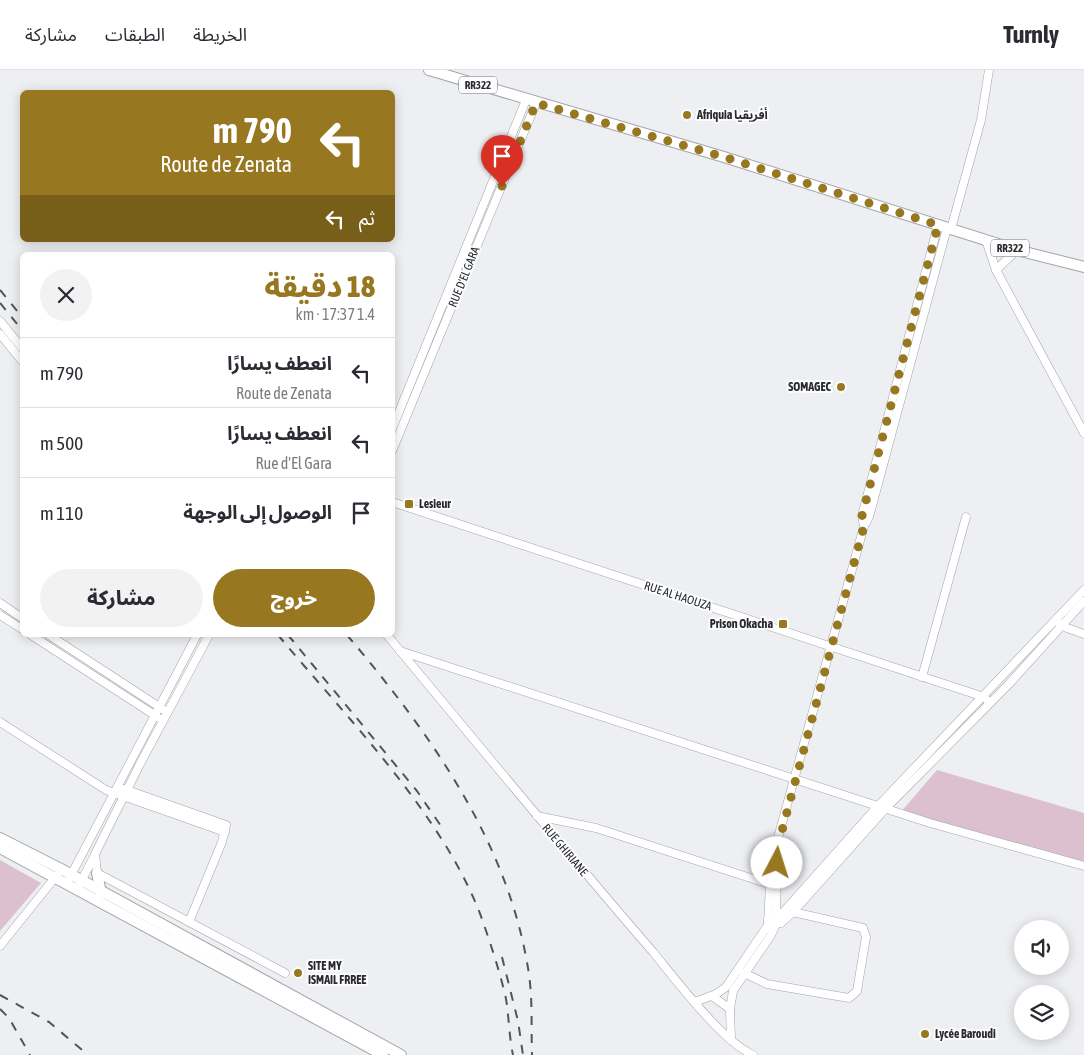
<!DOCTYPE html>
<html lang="ar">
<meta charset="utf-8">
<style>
body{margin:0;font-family:"Asap Condensed","Noto Sans Arabic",sans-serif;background:#f2f2f3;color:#2b2b33;direction:rtl;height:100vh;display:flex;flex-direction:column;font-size:19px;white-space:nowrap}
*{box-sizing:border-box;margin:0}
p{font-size:16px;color:#7c7c81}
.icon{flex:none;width:28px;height:28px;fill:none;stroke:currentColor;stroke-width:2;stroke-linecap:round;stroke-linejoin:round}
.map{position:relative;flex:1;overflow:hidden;direction:ltr}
.sheet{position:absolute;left:20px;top:182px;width:375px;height:385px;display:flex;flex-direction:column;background:#fff;border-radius:8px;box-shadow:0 2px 12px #0003;direction:rtl}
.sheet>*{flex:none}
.top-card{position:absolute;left:20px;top:20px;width:375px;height:152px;border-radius:8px;box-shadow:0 2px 12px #0003;direction:rtl;background:#977720;color:#fff;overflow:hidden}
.fabs{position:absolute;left:1014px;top:850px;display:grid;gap:10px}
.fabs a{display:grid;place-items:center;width:55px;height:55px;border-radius:50%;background:#fff;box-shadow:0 2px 12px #0003;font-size:25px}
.pin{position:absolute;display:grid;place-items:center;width:42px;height:42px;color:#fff;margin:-51px -21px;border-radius:50% 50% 50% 0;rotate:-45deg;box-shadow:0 0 5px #0007}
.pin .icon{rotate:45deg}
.me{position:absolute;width:55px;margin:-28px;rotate:5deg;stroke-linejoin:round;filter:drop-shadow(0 0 4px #0008)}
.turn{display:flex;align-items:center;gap:18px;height:105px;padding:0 20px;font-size:22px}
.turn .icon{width:65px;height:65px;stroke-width:2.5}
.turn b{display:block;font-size:35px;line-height:42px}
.then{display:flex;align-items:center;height:48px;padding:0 20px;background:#0003;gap:10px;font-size:19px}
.round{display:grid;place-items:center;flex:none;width:52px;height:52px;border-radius:26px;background:#f2f2f3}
.headline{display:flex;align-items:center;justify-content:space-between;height:85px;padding:0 20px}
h1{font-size:30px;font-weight:800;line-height:38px;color:#977720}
.button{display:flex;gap:10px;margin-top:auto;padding:10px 20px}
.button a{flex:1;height:58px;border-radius:30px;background:#977720;color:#fff;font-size:20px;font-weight:800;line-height:58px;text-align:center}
.button a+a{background:#f2f2f3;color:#2b2b33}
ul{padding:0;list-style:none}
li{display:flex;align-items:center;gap:15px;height:70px;padding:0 20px;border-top:1px solid #e1e1e2}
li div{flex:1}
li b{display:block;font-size:19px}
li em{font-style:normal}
header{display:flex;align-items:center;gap:30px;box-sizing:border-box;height:70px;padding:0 25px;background:#fff;border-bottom:1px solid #e1e1e2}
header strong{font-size:24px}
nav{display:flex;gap:28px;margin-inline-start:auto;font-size:18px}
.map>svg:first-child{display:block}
</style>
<header>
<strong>Turnly</strong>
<nav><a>الخريطة</a><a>الطبقات</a><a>مشاركة</a></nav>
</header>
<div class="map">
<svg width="1084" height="985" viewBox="0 0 1084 985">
<rect width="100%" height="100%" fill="#eeeff2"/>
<g fill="#ddc0d0">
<path d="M937 700 1084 743V797L900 743Z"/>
<path d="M0 790 41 813 0 861Z"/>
</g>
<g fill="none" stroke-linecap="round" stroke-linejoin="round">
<g stroke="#a3a4a7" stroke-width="9">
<g id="minor">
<path d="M951 159 981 50 989 0"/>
<path d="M986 170 996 200 1084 363"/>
<path d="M996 200 1017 180"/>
<path d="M0 251 22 278"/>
<path d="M0 264 22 291"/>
<path d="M392 359 526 30"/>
<path d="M392 381 536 33"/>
<path d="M392 432 984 627 990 633"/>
<path d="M864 456 862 446 938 155"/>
<path d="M0 533 22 548"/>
<path d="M0 545 22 559"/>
<path d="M1059 553 1067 558 1084 564"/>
<path d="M31 565 159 648"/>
<path d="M49 565 164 640"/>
<path d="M209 565 140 694 95 784 97 803 285 903"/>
<path d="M387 565C475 671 563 778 653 882 676 910 722 971 753 985"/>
<path d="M400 581 930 753 1084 796"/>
<path d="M922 607 966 447"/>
<path d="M0 652 106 720 225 762"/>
<path d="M124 719 226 755 222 772 189 852"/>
<path d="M537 746 596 758 769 814"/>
<path d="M69 809 197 565"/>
<path d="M79 815 95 785"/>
<path d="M768 850 779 847 878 736 1084 520"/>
<path d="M768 855 781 853 793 842 886 738 1009 614 1084 531"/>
<path d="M0 876 57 805"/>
<path d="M744 903 767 914 849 928 857 921 866 867 863 858 793 842"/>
<path d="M712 926 730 939"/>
<path d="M695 932 716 924 726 917 768 855 771 793 864 456 869 447 947 158"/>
<path d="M731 970 730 939 733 921 771 865 776 854 777 793 776 783"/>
</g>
</g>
<g stroke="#a3a4a7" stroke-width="12">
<g id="major">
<path d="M429 0 724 87 1017 180 1084 197"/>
<path d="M0 768 61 799 401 985"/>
<path d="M0 778 383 985"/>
<path d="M97 803 101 823"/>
</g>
</g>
<use href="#minor" stroke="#fff" stroke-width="8"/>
<use href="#major" stroke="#fff" stroke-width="10"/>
<g stroke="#545455" stroke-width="2" stroke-dasharray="9 9" stroke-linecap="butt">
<path d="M0 220 22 247"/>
<path d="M0 233 22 260"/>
<path d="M278 565C347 648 445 747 482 849 491 875 500 902 506 929 509 947 509 966 513 985"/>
<path d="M288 565 417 721 441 756"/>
<path d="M347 565C429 662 507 770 528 898 533 927 531 956 532 985"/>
<path d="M502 887 518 951 523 985"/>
<path d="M0 925 49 952 88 985"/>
<path d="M0 939 9 948 30 985"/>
</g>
</g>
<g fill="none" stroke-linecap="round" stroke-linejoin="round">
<path stroke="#977720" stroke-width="9" stroke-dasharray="0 16.2" d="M502 116 536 33 724 87 938 155 862 446 864 456 776 783 777 793"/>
</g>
<g fill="#977720" stroke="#fcfdff" stroke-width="2">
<circle cx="687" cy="45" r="5"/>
<circle cx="841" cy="317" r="5"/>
<rect x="404" y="429" width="10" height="10" rx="2.5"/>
<rect x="778" y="549" width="10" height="10" rx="2.5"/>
<circle cx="298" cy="903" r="5"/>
<circle cx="925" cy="964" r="5"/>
</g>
<g text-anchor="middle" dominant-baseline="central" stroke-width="4" stroke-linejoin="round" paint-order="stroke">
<g fill="#fcfdff" stroke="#69696b" stroke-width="1">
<rect x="459" y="6.5" width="38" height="17" rx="4"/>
<rect x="991" y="169.5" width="38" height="17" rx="4"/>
</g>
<g font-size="11" font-weight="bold" fill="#2a2a2b">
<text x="478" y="15">RR322</text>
<text x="1010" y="178">RR322</text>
</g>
<g font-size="12" font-weight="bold" fill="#2a2a2b" stroke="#fcfdff" text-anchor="start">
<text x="697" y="45">Afriquia أفريقيا</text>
<text x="831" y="317" text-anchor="end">SOMAGEC</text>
<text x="419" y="434">Lesieur</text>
<text x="773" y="554" text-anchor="end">Prison Okacha</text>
<text x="308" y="896">SITE MY<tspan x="308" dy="14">ISMAIL FRREE</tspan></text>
<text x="935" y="964">Lycée Baroudi</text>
</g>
<g font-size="12" fill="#2a2a2b" stroke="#fcfdff">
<text transform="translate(464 207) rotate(-68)">RUE D'EL GARA</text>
<text transform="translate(678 526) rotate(18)">RUE AL HAOUZA</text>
<text transform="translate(565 780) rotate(50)">RUE GHIRIANE</text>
</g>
</g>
</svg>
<div class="fabs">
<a><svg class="icon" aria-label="sound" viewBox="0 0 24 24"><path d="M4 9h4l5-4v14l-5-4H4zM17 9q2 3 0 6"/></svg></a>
<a><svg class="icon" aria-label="layers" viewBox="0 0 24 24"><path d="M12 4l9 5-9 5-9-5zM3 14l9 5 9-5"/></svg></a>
</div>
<div class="pin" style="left:502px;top:116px;background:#d93025"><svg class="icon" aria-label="arrive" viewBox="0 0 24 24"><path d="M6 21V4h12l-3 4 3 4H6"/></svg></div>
<svg class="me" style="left:777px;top:793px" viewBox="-20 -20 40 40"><circle r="19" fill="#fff"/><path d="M0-13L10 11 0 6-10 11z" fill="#977720"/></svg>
<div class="top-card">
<div class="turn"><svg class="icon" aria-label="left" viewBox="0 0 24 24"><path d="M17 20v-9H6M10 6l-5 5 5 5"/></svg><div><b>790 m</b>Route de Zenata</div></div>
<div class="then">ثم<svg class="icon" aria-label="left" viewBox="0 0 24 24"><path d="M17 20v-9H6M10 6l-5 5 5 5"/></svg></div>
</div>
<section class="sheet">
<div class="headline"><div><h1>18 دقيقة</h1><p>1.4 km · 17:37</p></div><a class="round"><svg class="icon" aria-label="close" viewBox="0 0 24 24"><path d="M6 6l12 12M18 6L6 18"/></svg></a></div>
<ul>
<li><svg class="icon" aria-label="left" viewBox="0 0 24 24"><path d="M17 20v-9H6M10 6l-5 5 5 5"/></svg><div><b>انعطف يسارًا</b><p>Route de Zenata</p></div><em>790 m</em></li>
<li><svg class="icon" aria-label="left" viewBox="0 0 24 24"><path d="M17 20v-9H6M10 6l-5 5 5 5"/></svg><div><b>انعطف يسارًا</b><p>Rue d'El Gara</p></div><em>500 m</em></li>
<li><svg class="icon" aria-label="arrive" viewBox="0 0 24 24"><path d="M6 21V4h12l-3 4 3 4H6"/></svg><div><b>الوصول إلى الوجهة</b></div><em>110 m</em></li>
</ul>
<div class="button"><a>خروج</a><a>مشاركة</a></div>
</section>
</div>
